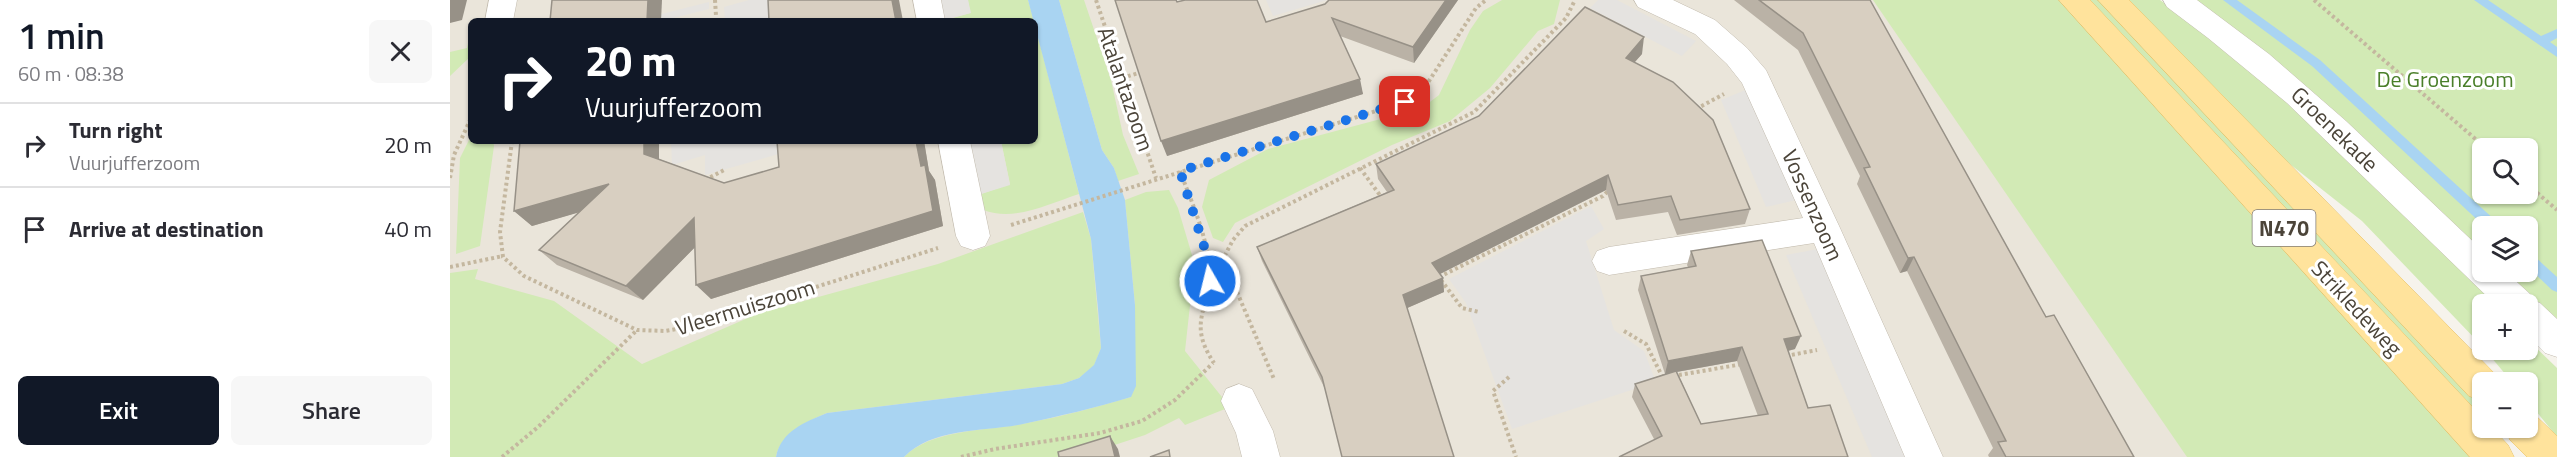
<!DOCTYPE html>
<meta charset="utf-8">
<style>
body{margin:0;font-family:"Titillium Web",sans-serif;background:#f7f7f7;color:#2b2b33;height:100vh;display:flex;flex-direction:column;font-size:22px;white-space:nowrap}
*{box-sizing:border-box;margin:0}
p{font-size:20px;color:#7c7c81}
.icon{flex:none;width:33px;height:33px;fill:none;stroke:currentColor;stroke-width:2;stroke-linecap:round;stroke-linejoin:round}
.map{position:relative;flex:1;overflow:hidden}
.drawer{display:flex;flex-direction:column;background:#fff;width:450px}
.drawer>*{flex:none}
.hud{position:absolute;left:18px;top:18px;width:570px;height:126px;border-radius:9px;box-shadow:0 2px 4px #0004;background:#111827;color:#fff;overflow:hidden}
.tools{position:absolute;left:2022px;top:138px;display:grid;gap:12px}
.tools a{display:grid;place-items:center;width:66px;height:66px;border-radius:9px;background:#fff;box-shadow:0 2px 4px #0004;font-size:30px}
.pin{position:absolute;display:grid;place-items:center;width:51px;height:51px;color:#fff;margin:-26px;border-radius:12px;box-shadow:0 3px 9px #0006}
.me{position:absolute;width:66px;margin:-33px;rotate:352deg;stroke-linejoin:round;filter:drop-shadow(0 0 4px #0008)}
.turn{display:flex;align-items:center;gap:21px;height:126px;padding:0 18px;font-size:27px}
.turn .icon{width:78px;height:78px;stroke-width:2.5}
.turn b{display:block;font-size:42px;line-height:51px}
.round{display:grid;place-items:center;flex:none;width:63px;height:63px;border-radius:9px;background:#f7f7f7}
.summary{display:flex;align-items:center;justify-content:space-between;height:102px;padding:0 18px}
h1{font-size:36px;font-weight:600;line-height:45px;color:#111827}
.primary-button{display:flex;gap:12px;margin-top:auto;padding:12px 18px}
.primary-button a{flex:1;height:69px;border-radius:9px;background:#111827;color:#fff;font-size:24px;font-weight:600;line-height:69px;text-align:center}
.primary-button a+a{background:#f7f7f7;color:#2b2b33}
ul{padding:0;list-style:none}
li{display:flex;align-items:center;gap:18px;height:84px;padding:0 18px;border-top:2px solid #e1e1e2}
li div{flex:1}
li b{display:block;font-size:22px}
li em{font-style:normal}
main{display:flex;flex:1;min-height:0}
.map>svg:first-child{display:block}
</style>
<main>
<section class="drawer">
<div class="summary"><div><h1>1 min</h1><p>60 m · 08:38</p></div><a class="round"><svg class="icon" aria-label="close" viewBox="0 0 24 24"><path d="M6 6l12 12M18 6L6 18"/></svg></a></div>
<ul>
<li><svg class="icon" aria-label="right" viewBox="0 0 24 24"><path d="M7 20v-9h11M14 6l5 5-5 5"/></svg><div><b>Turn right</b><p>Vuurjufferzoom</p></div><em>20 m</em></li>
<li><svg class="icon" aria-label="arrive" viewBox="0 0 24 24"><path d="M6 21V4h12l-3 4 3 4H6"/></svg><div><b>Arrive at destination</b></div><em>40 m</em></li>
</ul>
<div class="primary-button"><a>Exit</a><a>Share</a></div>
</section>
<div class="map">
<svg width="2107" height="457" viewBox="0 0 2107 457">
<rect width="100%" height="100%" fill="#f6f3ec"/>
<path fill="#eae5da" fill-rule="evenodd" d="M0 0H1480L1872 457H0ZM21 21H585V141H21Z"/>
<g fill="#d2eab5" fill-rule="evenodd">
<path d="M518 0H578L584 21H493L520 13Z"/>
<path d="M609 0H634L661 80 673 135 689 174 668 181 664 168 652 150Z"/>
<path d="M1052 0H1110L1104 24 1088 31 1040 88 1000 121 942 145 785 223 773 242 763 238 752 207 759 180 818 149 972 108 989 95 1020 30 1033 11Z"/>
<path d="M1423 0H1609L2028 457H1737Z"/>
<path d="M1635 0H1649L2032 400V426Z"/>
<path d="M1673 0H1710L1763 37 1827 91 2035 294 2043 304H2032V346L1912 221 1817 146Z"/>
<path d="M1742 0H2107V326L2050 272H2078V226H2032V255L1858 90ZM2032 148H2078V194H2032Z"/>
<path d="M585 25 629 194C598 204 565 222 533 210L531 194 560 184 551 141H585Z"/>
<path d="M21 28V56L0 76V52L17 48Z"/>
<path d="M21 136V141H43L44 146 30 246 6 254 10 158Z"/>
<path d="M719 190 728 208 750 282 741 296 735 351 780 407 735 425 729 418 695 435 628 457H454C482 428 540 431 577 423 613 416 647 407 681 397L685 305 675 200 696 192Z"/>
<path d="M633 212 641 239 651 348 644 366 629 378 612 384 377 413C358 421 330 434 326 457H0V273L28 269 25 279 104 301 192 364 307 314 488 264Z"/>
<path d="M2078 340 2107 368V437L2078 401V382H2062L2035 350H2078Z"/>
</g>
<g fill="#e5e3e0">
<path d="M299 0H319L321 21H275L274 7Z"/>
<path d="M489 0H518L521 13 493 20Z"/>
<path d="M816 0H877L823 16Z"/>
<path d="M1148 0H1167L1246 41 1232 56 1140 8Z"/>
<path d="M259 2V9L211 21H184Z"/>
<path d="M1298 89 1346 200 1316 207 1271 100Z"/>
<path d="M221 141H331L332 153 255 175V155L222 165Z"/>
<path d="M529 141H551L560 185 531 194 520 144Z"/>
<path d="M1141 206 1154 229 1136 241 1164 330 1194 351 1206 382 1062 429 1016 303 999 279Z"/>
<path d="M1368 249 1460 457H1422L1336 255Z"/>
</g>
<path fill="#a9d4f2" d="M578 0H609L652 150 664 168 675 200 685 305 686 386 681 397C645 408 610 416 573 424 535 432 483 427 454 457H326C331 431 355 422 377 413L612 384 629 378 644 365 651 348 648 309 641 239Z"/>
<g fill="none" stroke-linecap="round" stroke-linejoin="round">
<g fill="#a9d4f2" fill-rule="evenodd">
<path d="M1773 0H1787L1870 60 2047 222 2048 226H2034L1862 66Z"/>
<path d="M2024 0H2038L2091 36 2107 29V38L2100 42 2107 47V57Z"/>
<path d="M2078 253 2083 255 2107 277V292L2102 290 2078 267Z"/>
</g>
<g stroke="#c2bbae" stroke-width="1">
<g id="minor">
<path d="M39 0H67L63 21H35Z"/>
<path d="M463 0H491L495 21H467Z"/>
<path d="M1184 0H1223L1265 20 1297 48 1316 70 1390 228 1493 457H1455L1364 243 1159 275 1147 271 1142 261 1147 251 1159 247 1353 218 1292 83 1277 64 1245 34 1188 7Z"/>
<path d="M1713 0H1747L1819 54 1896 121 2032 250V272H2056L2080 294 2084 301 2090 303 2107 319V357L2095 353 2078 336V304H2045L1837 103 1758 38 1717 7Z"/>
<path d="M488 141H520L540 236 535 246 523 250 511 246 506 236Z"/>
<path d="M789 384 802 389 823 431 830 457H792L786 433 771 401 776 389Z"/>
</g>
</g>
<g stroke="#e6c16a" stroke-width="1">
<g id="major">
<path d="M1609 0H1640L2032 417V428H2042L2058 445 2064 457H2020Z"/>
<path d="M1648 0H1679L2045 374 2049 382H2032V401L2019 396Z"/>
<path d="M2078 413 2086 416 2107 436V457H2077L2060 440 2055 428H2078Z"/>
</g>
</g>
<g stroke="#c4b79f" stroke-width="4" stroke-dasharray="3 3" stroke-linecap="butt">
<path d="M265 0 266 16"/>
<path d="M646 0 706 178"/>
<path d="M1864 0 2036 148"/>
<path d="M672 78 692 72"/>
<path d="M1246 109 1274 94"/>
<path d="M62 141 50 232 53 257 74 276 187 330 215 331 244 326 488 248"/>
<path d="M910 168 932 198"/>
<path d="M730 171C741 201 756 233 759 265 763 308 735 320 764 363"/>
<path d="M0 178 4 155 21 118"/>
<path d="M255 180 276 169"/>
<path d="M2078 185 2107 210"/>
<path d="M561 225 955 102 977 84 1026 8 1036 0"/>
<path d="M773 259 824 379"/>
<path d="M759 262 773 259 783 240 795 226 1024 112 1116 18 1125 0"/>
<path d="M0 267 53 256"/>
<path d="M989 277 1153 196 1159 190"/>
<path d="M991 280 1012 308 1029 312"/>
<path d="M1174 331 1196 344 1213 378"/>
<path d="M1336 356 1367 350"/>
<path d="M1223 376 1293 364"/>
<path d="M1059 377 1043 391 1066 457"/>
<path d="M52 457 88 427 187 330"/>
<path d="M511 457 545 449 650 433 692 421 725 400 763 363"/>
</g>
<use href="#minor" fill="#fff" fill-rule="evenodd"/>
<use href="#major" fill="#ffe39c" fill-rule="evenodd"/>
</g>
<g fill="#bab2a6" fill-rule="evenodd">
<path d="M879 0H1008L964 63 890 36 913 94 717 156 727 2 816 22 875 4Z"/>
<path d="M1284 0H1420L1596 317 1684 457H1539L1538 455 1543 448 1457 271 1450 273 1407 184 1410 176 1348 50Z"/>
<path d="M1192 54 1184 63 1300 209 1295 224 1227 235 1218 212 1166 220 1156 190 990 274 993 278 994 292 957 308 875 389 812 261 807 247 937 192 928 179 926 164Z"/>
<path d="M327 141H474L479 171 485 180 493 226 261 299 245 247 193 300 107 265 89 250 129 212 82 226 64 211 209 159 274 183 329 167Z"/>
<path d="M1241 251 1345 349 1338 351 1358 408 1204 439 1182 397 1185 384 1215 374 1188 290 1191 276 1238 267 1237 265ZM1287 361 1308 416 1251 424 1227 372Z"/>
</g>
<g fill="#979187">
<path d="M0 0H17L12 20 0 23Z"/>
<path d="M198 0H212L211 21H197Z"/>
<path d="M442 0H449L453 21H446Z"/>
<path d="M996 0H1008L964 63 963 47Z"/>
<path d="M1194 37 1192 54 1174 74 1176 58Z"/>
<path d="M910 79 913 94 717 156 711 141Z"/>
<path d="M194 141H209V169L194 154Z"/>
<path d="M466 141H474L479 171 485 180 493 226 261 299 246 285 471 166Z"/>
<path d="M1158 175 1156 190 984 277 982 263Z"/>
<path d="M159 184 175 199 82 226 64 211Z"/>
<path d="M244 218 259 233 193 300 176 286Z"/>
<path d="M1464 257 1457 271 1450 273 1458 258Z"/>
<path d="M993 278 994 292 955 309 953 295Z"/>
<path d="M1351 336 1345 349 1329 353 1334 339Z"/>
<path d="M1292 347 1287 361 1215 374 1218 361Z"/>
<path d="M660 436 668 449 670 457H665Z"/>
</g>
<g fill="#d8cfc1" stroke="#979187" stroke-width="1.5">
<path d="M102 0H198L197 21H100Z"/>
<path d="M318 0H442L446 21H319Z"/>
<path d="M665 0H726L727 2 735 0H807L816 22 875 4 879 0H996L963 47 882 18 910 79 711 141Z"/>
<path d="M1309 0H1420L1596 317 1604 315 1684 457H1556L1548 442 1556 441 1464 257 1458 258 1414 168 1420 167 1353 33Z"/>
<path d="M1135 7 1194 37 1176 58 1223 82 1263 120 1300 209 1230 220 1221 196 1168 205 1158 175 982 263 993 278 953 295 1004 457H892L872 377 807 247 944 190 926 164 1029 116Z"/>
<path d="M70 141H194V154L274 183 329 167 327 141H466L471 166 475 165 483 211 246 285 244 218 176 286 89 250 159 184 64 211Z"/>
<path d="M1312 240 1351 336 1334 339 1358 408 1380 405 1398 457H1169L1212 436 1185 384 1226 371 1251 424 1318 414 1292 347 1218 361 1191 276 1246 266 1241 251Z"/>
<path d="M660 436 665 457H609L608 452Z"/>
<path d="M719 450 720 457H700Z"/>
</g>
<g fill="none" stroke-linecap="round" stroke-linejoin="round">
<path stroke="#1a73e8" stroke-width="10" stroke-dasharray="0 18" d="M760 281 759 262 730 171 955 102"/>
</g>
<g text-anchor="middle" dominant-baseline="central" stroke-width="6" stroke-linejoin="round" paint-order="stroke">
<rect fill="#fff" stroke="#817c74" stroke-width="1.5" x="1802.5" y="210" width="63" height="36" rx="4.5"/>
<g font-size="21" font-weight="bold" fill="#4b4439">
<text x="1834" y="228">N470</text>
</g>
<g font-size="22" fill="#4a7f2a" stroke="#fff">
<text x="1995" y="79">De Groenzoom</text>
</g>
<g font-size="22" fill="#4b4439" stroke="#fff">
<text transform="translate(676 89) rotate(71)">Atalantazoom</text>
<text transform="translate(1885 129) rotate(44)">Groenekade</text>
<text transform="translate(1363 205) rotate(66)">Vossenzoom</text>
<text transform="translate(295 307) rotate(-17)">Vleermuiszoom</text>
<text transform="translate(1907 308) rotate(47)">Strikledeweg</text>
</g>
</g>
</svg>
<div class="tools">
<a><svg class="icon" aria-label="search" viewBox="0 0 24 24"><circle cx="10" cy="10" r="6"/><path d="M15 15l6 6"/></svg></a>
<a><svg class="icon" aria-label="layers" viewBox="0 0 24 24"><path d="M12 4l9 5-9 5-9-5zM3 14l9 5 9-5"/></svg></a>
<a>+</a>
<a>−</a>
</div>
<div class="pin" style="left:955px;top:102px;background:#d93025"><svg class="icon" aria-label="arrive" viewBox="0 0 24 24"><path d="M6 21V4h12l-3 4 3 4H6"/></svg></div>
<svg class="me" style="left:760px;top:281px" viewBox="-20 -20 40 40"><circle r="17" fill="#1a73e8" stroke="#fff" stroke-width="3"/><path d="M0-11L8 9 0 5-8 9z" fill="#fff"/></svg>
<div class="hud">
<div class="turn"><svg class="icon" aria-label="right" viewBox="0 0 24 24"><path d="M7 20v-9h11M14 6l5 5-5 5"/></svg><div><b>20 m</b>Vuurjufferzoom</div></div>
</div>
</div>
</main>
